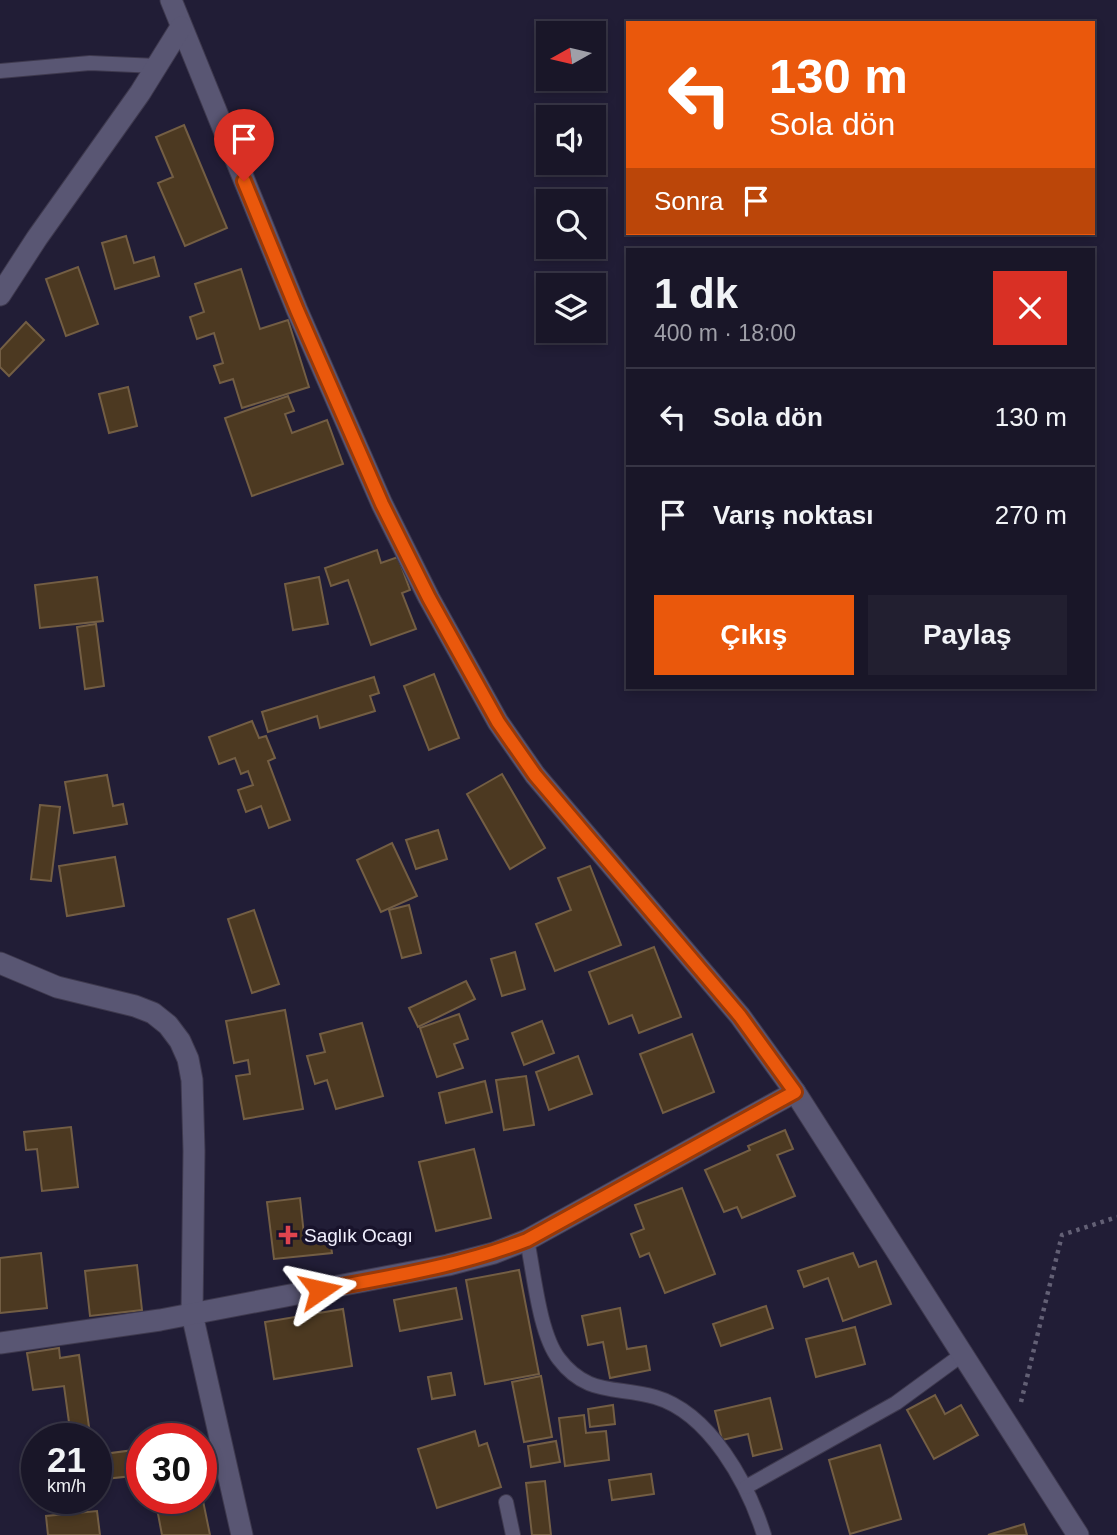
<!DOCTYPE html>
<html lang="tr">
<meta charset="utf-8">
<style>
body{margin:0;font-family:Arial,sans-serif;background:#221f30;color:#f1f3f6;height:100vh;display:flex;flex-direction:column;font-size:26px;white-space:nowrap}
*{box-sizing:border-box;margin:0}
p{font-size:23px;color:#9f9fa8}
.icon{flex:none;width:38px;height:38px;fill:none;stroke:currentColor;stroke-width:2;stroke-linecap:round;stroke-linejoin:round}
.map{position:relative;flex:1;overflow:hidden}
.panel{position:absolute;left:626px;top:248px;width:469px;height:441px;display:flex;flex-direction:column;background:#191628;border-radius:0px;box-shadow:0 4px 10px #0003,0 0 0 2px #373545}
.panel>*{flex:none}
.hud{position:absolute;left:626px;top:21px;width:469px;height:214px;border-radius:0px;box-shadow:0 4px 10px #0003,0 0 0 2px #373545;background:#ea580c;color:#fff;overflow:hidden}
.needle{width:46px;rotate:262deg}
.fabs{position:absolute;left:536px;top:21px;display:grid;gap:14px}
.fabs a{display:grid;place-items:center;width:70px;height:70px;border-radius:0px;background:#191628;box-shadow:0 4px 10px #0003,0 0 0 2px #373545;font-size:35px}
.speed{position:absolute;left:21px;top:1423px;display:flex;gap:14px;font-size:35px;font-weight:700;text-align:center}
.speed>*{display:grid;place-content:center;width:91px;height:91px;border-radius:50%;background:#191628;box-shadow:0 4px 10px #0003,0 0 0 2px #373545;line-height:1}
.speed small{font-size:18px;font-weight:400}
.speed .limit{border:10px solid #d22;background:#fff;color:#111}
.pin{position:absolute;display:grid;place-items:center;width:60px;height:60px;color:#fff;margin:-72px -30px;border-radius:50% 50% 50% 0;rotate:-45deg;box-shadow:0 0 7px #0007}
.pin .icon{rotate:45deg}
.me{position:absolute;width:77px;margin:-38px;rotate:79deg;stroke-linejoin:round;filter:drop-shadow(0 0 5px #0008)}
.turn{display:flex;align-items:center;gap:24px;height:147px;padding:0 28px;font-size:32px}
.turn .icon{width:91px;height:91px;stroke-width:2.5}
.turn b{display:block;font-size:49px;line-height:60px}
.then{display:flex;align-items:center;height:66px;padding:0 28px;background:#0003;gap:14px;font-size:26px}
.round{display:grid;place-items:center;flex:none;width:74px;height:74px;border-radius:0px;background:#221f30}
.headline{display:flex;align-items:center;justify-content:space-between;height:119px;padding:0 28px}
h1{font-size:42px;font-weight:700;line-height:52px}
.cta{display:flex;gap:14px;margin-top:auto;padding:14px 28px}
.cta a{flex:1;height:80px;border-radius:0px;background:#ea580c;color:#fff;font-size:28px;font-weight:700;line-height:80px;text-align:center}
.cta a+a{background:#221f30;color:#f1f3f6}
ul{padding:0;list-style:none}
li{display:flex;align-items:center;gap:21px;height:98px;padding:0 28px;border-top:2px solid #373545}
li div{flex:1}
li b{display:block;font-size:26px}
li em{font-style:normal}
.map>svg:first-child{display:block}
</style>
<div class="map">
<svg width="1117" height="1535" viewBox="0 0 1117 1535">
<rect width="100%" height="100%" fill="#211d36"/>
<g fill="#4c3921" stroke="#735e44" stroke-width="2">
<path d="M184 125 227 228 185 246 158 183 173 177 156 137Z"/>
<path d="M126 236 134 263 154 257 159 276 115 289 102 243Z"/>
<path d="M78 267 98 324 66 336 46 279Z"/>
<path d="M241 269 260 329 288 320 309 387 242 408 233 379 220 383 214 366 223 363 214 333 197 339 190 317 204 312 195 284Z"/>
<path d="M26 322 44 340 9 376 0 367V350Z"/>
<path d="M128 387 137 426 109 433 99 394Z"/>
<path d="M288 396 294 411 285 414 292 433 327 420 343 464 252 496 225 418Z"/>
<path d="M377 550 381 563 398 557 410 590 402 593 416 629 371 645 348 580 331 586 325 568Z"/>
<path d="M97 577 103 621 40 628 35 585Z"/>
<path d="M319 577 328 624 293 630 285 584Z"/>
<path d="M96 624 104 686 85 689 77 627Z"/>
<path d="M434 674 459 738 429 750 404 686Z"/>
<path d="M374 677 379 693 370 696 375 711 320 728 317 716 268 732 262 712Z"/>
<path d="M252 721 259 738 266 736 275 758 268 761 290 820 269 828 261 806 246 812 238 790 253 785 248 771 241 774 235 758 219 764 209 737Z"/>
<path d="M502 774 545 848 510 869 467 794Z"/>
<path d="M107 775 113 806 123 804 127 824 74 833 65 782Z"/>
<path d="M40 805 60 807 51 881 31 879Z"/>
<path d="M438 830 447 859 416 869 406 840Z"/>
<path d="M392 843 417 896 381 912 357 860Z"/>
<path d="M115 857 124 906 67 916 59 866Z"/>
<path d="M590 866 621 945 555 971 536 924 571 910 558 878Z"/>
<path d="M409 905 421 953 402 958 389 910Z"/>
<path d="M254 910 279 984 252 993 228 919Z"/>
<path d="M654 947 681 1017 639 1033 632 1015 609 1024 589 972Z"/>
<path d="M515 952 525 989 502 996 491 959Z"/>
<path d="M466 981 475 999 418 1027 409 1008Z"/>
<path d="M285 1010 303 1109 244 1119 236 1076 250 1074 248 1060 234 1063 226 1021Z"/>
<path d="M459 1014 468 1039 454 1044 463 1068 437 1077 420 1028Z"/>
<path d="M542 1021 554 1053 524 1065 512 1033Z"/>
<path d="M362 1023 383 1096 336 1109 327 1080 315 1084 307 1056 325 1052 320 1034Z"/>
<path d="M692 1034 714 1092 663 1113 640 1054Z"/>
<path d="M578 1056 592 1094 549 1110 536 1072Z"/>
<path d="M526 1076 534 1125 504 1130 496 1080Z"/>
<path d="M485 1081 492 1112 446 1123 439 1093Z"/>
<path d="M71 1127 78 1187 42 1191 37 1149 26 1150 24 1132Z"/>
<path d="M785 1130 793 1149 777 1155 795 1196 742 1218 737 1207 724 1212 705 1170 750 1150 748 1146Z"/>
<path d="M474 1149 491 1218 436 1231 419 1162Z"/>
<path d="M682 1188 715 1274 665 1293 649 1253 640 1257 631 1234 644 1229 635 1205Z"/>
<path d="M300 1198 304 1235 329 1232 332 1253 274 1259 267 1202Z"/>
<path d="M41 1253 47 1308 0 1313V1258Z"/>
<path d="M853 1253 859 1267 876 1261 891 1304 843 1321 828 1278 804 1287 798 1271Z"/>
<path d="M137 1265 142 1310 90 1316 85 1271Z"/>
<path d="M519 1270 539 1374 485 1384 466 1280Z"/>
<path d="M456 1288 462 1319 400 1331 394 1300Z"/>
<path d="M766 1306 773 1328 721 1346 713 1324Z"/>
<path d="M620 1308 627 1349 646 1346 650 1370 610 1378 603 1342 588 1345 582 1316Z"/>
<path d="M343 1309 352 1366 274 1379 265 1322Z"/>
<path d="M855 1327 865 1364 816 1377 806 1339Z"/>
<path d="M59 1348 60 1358 79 1355 90 1434 71 1437 64 1386 33 1390 27 1353Z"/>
<path d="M451 1373 455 1395 432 1399 428 1377Z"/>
<path d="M541 1376 552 1437 524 1442 512 1382Z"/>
<path d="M935 1395 945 1414 961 1405 978 1435 934 1459 907 1410Z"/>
<path d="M770 1398 782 1449 753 1456 748 1434 722 1440 715 1411Z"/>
<path d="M613 1405 615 1424 590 1427 588 1409Z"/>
<path d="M584 1415 586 1433 606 1431 609 1460 565 1466 559 1418Z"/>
<path d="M475 1431 479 1446 487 1443 501 1487 437 1508 418 1449Z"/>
<path d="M556 1441 560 1462 531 1467 528 1446Z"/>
<path d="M880 1445 901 1519 850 1534 829 1460Z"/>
<path d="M142 1449V1475L105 1479 106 1490 96 1491V1455Z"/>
<path d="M651 1474 654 1494 612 1500 609 1480Z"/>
<path d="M545 1481 551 1535H532L526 1483Z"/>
<path d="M201 1491 210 1535H162L155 1498H201Z"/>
<path d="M97 1511 100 1535H48L46 1516Z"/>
<path d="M1024 1524 1027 1535H988Z"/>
</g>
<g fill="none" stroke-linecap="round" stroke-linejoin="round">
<g stroke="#3e394e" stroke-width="16">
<g id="lane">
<path d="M0 71 90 63 157 66"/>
<path d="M527 1240C534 1273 539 1333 559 1359 587 1396 616 1386 655 1397 710 1413 748 1484 764 1535"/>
<path d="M746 1487 896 1403 963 1354"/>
<path d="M506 1502 513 1535"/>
</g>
</g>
<g stroke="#3e394e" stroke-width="23">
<g id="street">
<path d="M171 0 297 310 382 504 429 598 498 722 535 775 740 1016 795 1092 1078 1535"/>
<path d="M0 295 37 238 140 93 181 27"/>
<path d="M0 963 57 987 135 1006 153 1013 168 1025 180 1041 188 1059 192 1080 194 1151 192 1314 242 1535"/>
<path d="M0 1343 160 1320 448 1265 494 1253 527 1240 795 1092"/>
</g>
</g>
<path stroke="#636075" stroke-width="4.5" stroke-dasharray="3.5 5" stroke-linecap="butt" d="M1021 1402 1062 1235 1117 1217"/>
<use href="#lane" stroke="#595673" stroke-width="14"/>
<use href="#street" stroke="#595673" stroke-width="21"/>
</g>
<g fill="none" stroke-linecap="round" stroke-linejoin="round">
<g stroke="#983908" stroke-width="18">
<path id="route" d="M244 181 297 310 382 504 429 598 498 722 535 775 740 1016 795 1092 527 1240C460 1266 390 1277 320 1290"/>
</g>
<use href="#route" stroke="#ea580c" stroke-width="12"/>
</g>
<path fill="#e0444e" stroke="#18132b" stroke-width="2.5" d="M284.5 1224.5h7v7h7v7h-7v7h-7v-7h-7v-7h7z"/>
<g text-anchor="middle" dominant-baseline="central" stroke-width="7" stroke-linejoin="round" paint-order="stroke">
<g font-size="19" fill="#f1f0fe" stroke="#18132b" text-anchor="start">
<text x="304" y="1235">Saglık Ocagı</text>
</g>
</g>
</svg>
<div class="fabs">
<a><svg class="needle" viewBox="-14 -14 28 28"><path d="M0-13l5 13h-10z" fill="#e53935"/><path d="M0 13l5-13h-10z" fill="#9f9fa8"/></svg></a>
<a><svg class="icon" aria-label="sound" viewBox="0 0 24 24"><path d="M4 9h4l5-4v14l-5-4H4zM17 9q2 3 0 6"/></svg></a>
<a><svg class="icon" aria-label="search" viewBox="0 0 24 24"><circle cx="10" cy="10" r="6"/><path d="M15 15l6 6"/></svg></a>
<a><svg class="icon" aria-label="layers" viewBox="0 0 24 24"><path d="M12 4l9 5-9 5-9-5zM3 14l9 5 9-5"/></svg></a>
</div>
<div class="speed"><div>21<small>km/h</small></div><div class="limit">30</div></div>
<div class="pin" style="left:244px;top:181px;background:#d93025"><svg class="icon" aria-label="arrive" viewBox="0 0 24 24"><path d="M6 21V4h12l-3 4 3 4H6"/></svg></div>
<svg class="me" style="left:320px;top:1290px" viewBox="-20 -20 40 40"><path d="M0-17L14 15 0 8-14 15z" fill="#ea580c" stroke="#fff" stroke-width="4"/></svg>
<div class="hud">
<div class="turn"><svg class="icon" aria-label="left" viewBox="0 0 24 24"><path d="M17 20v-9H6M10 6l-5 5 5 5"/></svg><div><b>130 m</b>Sola dön</div></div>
<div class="then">Sonra<svg class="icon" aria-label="arrive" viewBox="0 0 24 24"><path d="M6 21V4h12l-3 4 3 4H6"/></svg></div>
</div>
<section class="panel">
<div class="headline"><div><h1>1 dk</h1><p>400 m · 18:00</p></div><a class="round" style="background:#d93025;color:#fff"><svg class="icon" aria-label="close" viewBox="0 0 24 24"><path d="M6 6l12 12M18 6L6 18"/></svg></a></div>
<ul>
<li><svg class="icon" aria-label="left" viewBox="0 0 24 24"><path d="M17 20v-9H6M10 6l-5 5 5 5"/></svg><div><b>Sola dön</b></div><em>130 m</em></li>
<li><svg class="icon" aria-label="arrive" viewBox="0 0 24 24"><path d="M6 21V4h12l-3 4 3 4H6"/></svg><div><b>Varış noktası</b></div><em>270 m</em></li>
</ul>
<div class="cta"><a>Çıkış</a><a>Paylaş</a></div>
</section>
</div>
